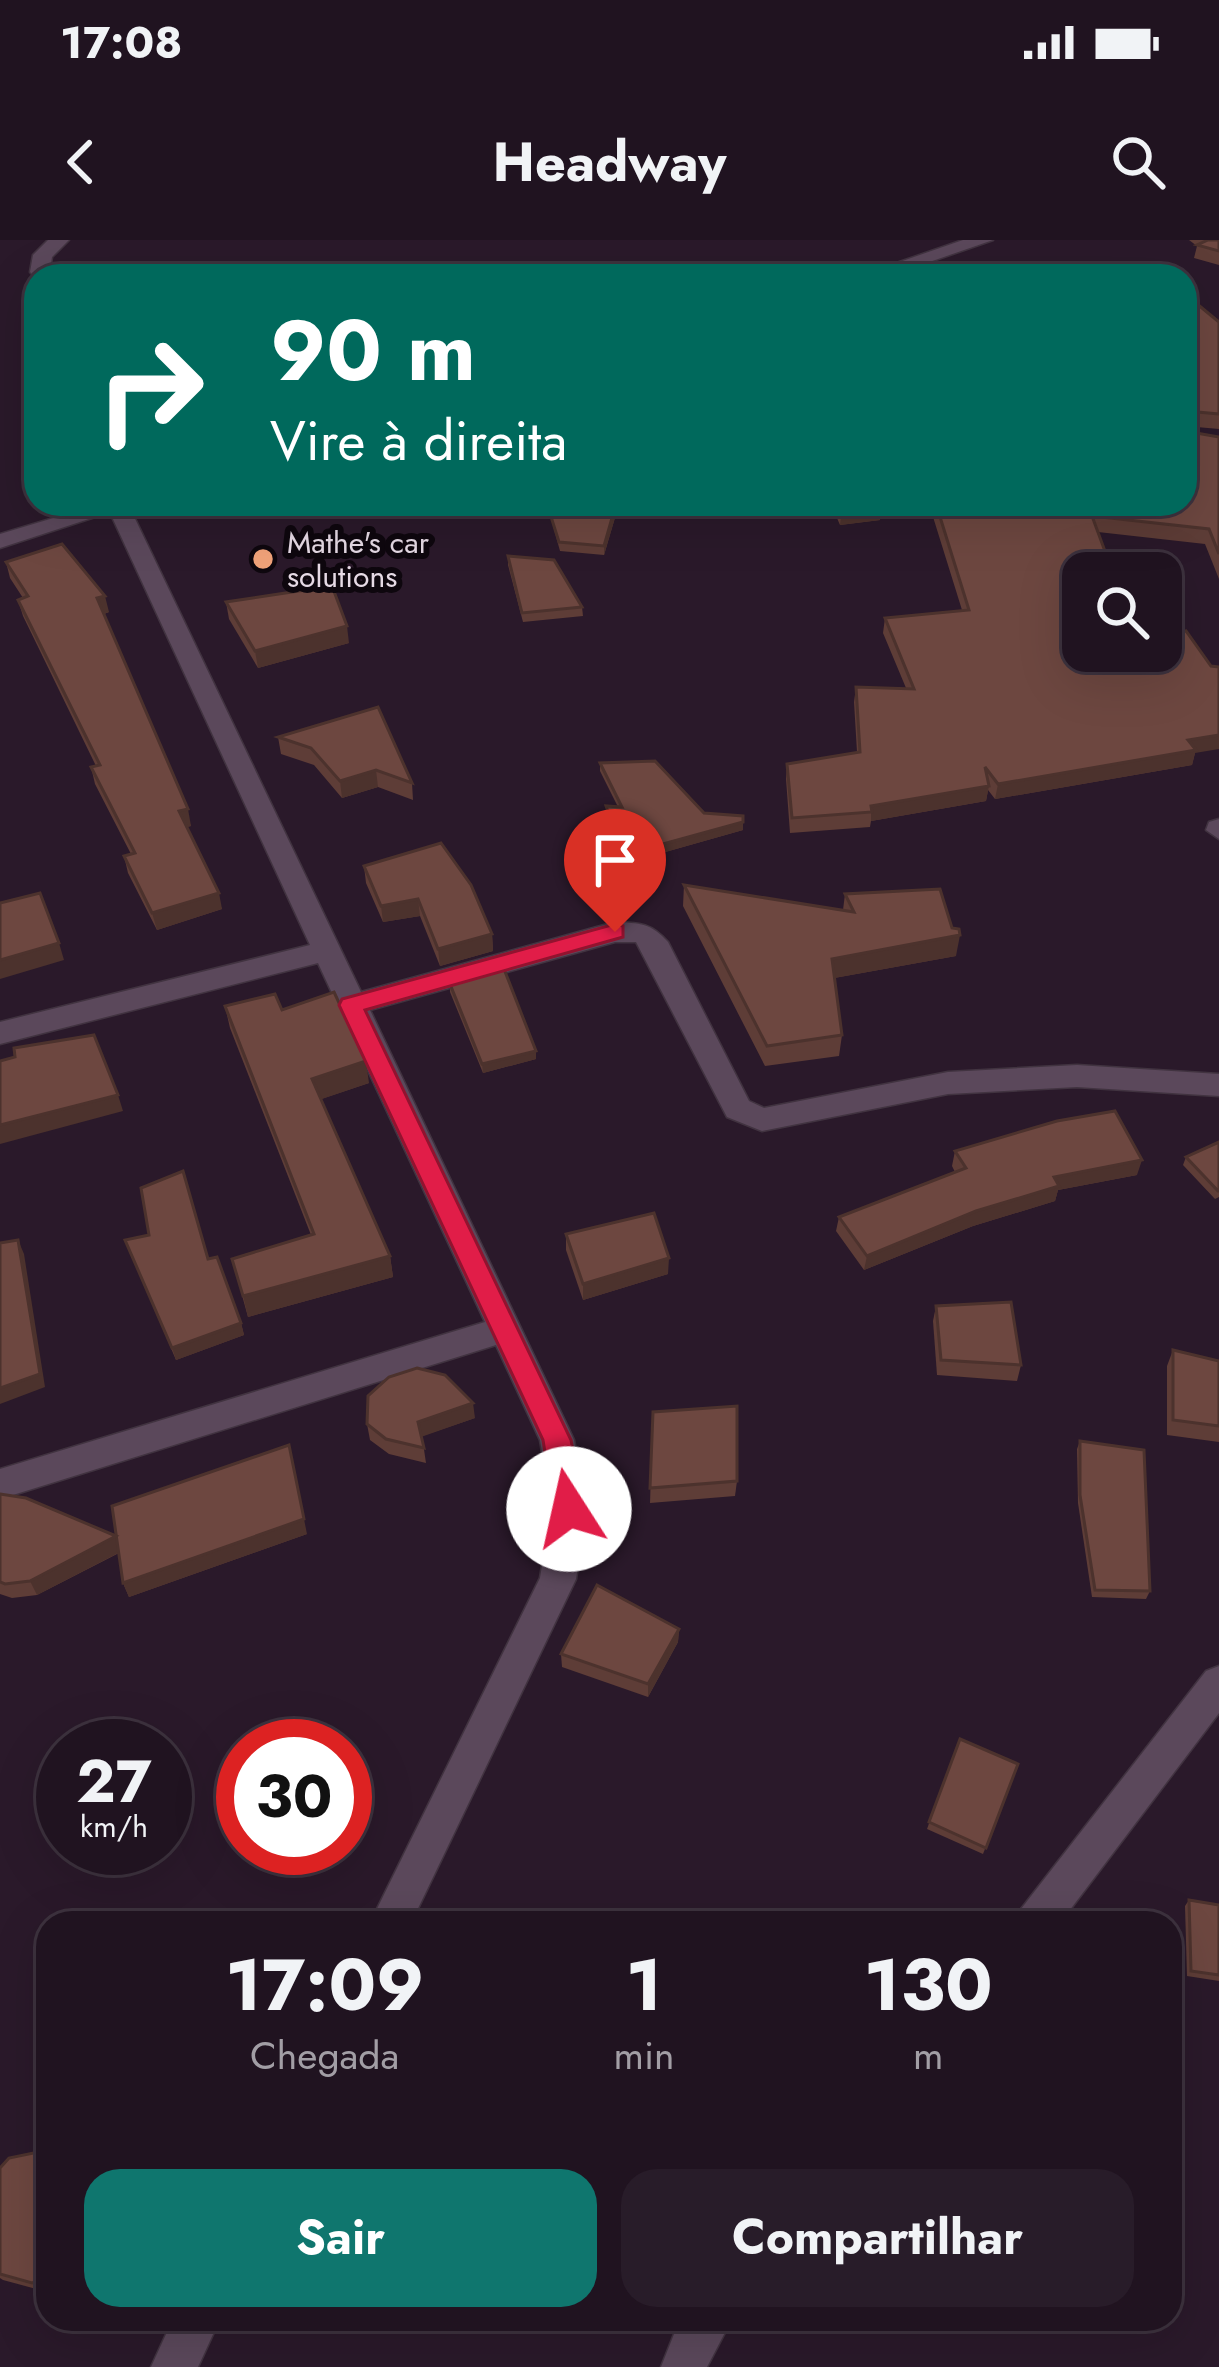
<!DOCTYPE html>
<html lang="pt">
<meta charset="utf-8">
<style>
body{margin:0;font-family:Jost,sans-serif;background:#281c29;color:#f1f3f6;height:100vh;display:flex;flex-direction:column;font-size:45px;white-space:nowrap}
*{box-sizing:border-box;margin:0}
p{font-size:39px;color:#a29ea5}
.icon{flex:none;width:66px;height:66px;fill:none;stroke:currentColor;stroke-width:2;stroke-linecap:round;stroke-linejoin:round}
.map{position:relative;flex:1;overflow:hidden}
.sheet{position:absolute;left:36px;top:1671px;width:1146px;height:420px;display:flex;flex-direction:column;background:#201320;border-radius:36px;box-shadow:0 12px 48px #0002,0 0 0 3px #3d323e}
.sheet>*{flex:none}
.guide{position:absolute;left:24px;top:24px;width:1173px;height:252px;border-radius:36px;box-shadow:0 12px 48px #0002,0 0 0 3px #3d323e;background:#00695c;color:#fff;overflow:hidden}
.tools{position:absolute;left:1062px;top:312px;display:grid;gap:24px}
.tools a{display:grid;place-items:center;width:120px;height:120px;border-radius:24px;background:#201320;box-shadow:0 12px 48px #0002,0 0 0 3px #3d323e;font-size:60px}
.speed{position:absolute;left:36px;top:1479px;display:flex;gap:24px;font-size:60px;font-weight:700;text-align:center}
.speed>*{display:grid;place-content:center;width:156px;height:156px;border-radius:50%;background:#201320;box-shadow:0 12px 48px #0002,0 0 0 3px #3d323e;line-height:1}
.speed small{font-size:30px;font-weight:400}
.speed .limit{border:18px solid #d22;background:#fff;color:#111}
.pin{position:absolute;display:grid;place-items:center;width:102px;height:102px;color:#fff;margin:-123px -51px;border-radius:50% 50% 50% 0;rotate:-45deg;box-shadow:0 0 12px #0007}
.pin .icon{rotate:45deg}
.me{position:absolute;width:132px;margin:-66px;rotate:350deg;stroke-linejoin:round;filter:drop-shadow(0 0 9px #0008)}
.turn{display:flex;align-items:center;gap:42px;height:252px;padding:0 48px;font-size:54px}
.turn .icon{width:156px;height:156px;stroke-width:2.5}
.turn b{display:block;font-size:84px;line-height:102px}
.eta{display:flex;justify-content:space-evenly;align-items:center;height:204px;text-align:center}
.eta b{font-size:72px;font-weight:700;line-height:84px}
.action{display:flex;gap:24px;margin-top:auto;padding:24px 48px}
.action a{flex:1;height:138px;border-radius:36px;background:#0f766e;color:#fff;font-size:48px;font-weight:700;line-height:138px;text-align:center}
.action a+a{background:#281c29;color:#f1f3f6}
.status{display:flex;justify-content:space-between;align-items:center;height:84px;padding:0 60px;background:#201320;direction:ltr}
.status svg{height:33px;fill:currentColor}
header{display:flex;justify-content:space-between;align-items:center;height:156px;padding:0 48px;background:#201320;font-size:54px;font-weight:700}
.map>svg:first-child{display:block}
</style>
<div class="status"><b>17:08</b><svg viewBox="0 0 49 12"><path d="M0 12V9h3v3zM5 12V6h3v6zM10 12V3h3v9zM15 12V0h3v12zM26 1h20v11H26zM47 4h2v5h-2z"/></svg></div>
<header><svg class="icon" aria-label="back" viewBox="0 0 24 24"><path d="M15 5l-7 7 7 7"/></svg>Headway<svg class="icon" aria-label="search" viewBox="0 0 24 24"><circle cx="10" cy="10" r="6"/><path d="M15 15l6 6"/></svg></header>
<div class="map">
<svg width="1219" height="2127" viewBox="0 0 1219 2127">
<rect width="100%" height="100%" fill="#2a192a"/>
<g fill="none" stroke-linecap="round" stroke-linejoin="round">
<g stroke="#413340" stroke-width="3">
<g id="minor">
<path d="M48 0H69L52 17 50 30 56 36 36 38 30 32 33 15Z"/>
<path d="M106 264H128L361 752 615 682C640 683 651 683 668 702L749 861 764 868 948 832 1077 825 1219 834V856L1077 847 948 854 762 891 727 877 636 702H615L370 770 574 1200 587 1269 576 1339 411 1683H370L540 1338 551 1269 540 1200 496 1105 0 1259V1229L485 1082 318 723 0 804V782L310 705Z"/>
<path d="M1219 579V599L1206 590 1209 582Z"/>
<path d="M1219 1426V1473L1060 1683H1015L1021 1669 1206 1431Z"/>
<path d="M173 2079H220L198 2127H151Z"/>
<path d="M680 2079H732L707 2127H661Z"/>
</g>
</g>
<g stroke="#413340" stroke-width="3">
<g id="tertiary">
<path d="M963 0H993L889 36H859Z"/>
<path d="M100 264H135L0 308V294Z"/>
</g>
</g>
<use href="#minor" fill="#5b485b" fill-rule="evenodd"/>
<use href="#tertiary" fill="#5b485b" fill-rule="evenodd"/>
</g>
<g fill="#5e3d37">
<path d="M1189 0H1219V25L1194 18 1197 6Z"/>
<path d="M1185 54 1219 82V189L1185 186V191L1219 197V339L1205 304 1098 292 1083 333 1195 513 1192 525 995 559 988 550 986 561 871 581 870 587 790 593 786 539 787 524 857 512 854 462 856 447 906 448 883 393 885 378 962 370 929 264H1185Z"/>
<path d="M547 264H619L604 315 560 311Z"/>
<path d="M831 264H880V280L840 285Z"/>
<path d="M508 316 582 367 583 376 523 382 508 325Z"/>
<path d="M6 322 109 372 104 374 191 586 187 587 222 669 157 690 128 633 124 616 131 614 95 544 91 527 96 526 23 376 18 360 23 358 10 338Z"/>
<path d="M226 362 349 403 258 428 229 379Z"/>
<path d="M278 497 412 543 413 560 378 547 342 558 314 525 281 514Z"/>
<path d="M600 523 704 573 743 590 623 624 606 575V566L618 567 600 531Z"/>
<path d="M364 626 492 694 493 711 440 726 420 676 383 682 366 643Z"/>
<path d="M684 645 843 670 845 654 956 716 834 738 842 795 839 816 765 826 683 666Z"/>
<path d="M450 744 536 819 483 833 450 752Z"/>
<path d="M225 766 282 770 369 843 321 859 390 1016 393 1037 248 1077 232 1019 311 995 230 788Z"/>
<path d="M1219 902V957L1215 959 1183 925 1186 917Z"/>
<path d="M955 911 1137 935 1058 950 1055 961 973 986 864 1030 836 991 839 977 955 932 952 926Z"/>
<path d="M566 994 668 1034 583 1060 566 1010Z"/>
<path d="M125 1000 208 1019 241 1083 244 1095 176 1120Z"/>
<path d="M936 1066 1021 1125 1017 1141 937 1135 933 1081Z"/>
<path d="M1173 1110 1219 1121V1202L1167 1195V1126Z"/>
<path d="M653 1172 737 1241 735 1256 650 1263Z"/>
<path d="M475 1178 422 1196 426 1223 389 1214 370 1200 367 1184Z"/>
<path d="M1080 1201 1150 1351 1146 1359 1092 1357 1078 1263 1077 1209Z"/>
<path d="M0 1254 116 1297 307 1294 129 1357 123 1343 119 1313 37 1355 12 1358 0 1354Z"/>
<path d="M679 1389 678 1402 648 1457 562 1427 561 1414Z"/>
<path d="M960 1499 1018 1524 983 1614 927 1589Z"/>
<path d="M1189 1660 1219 1665V1741L1187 1736 1185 1666Z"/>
<path d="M48 1913V2046L40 2050 3 2040 0 2038V1928Z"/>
</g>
<g fill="#4c322d">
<path d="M616 264H619L604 315V306Z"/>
<path d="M881 271 880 280 840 285 841 277Z"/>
<path d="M105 356 109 372 101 375 97 358Z"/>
<path d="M347 386 349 403 258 428 255 411Z"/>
<path d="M1219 495V509L1195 513 1192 525 995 559 998 544 1188 500Z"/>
<path d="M376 530 378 547 342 558 340 541Z"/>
<path d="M989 546 986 561 871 581V566Z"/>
<path d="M188 569 191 586 183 588 179 571Z"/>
<path d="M743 582V590L623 624V615Z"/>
<path d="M219 653 222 669 157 690 152 673Z"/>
<path d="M418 659 420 676 383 682 381 666Z"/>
<path d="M492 694 493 711 440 726 438 709Z"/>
<path d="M960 695 956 716 829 739 832 719Z"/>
<path d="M59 703 64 720 0 739V720Z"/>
<path d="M536 811V819L483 833 482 824Z"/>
<path d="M366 821 369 843 316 861 312 839Z"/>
<path d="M118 855 123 871 0 904V885Z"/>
<path d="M1142 920 1137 935 1058 950 1055 961 973 986 864 1030 867 1016 1054 937Z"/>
<path d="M18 1000 24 1014 45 1147 0 1164V1148Z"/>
<path d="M390 1016 393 1037 248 1077 243 1056Z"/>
<path d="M669 1018 668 1034 583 1060V1044Z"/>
<path d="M241 1083 244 1095 176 1120 172 1108Z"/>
<path d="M473 1163 475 1178 421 1197 418 1182Z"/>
<path d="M289 1205 307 1294 129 1357 123 1343Z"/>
<path d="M116 1296 122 1311 37 1355 30 1341Z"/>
<path d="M679 1389 678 1402 648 1457V1444Z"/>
<path d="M48 2035V2046L40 2050 32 2043Z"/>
</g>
<g fill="#6d4740" stroke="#4c322d" stroke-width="3">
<path d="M1208 0H1219V11L1197 5Z"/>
<path d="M1185 54 1219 82V174L1186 171 1185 191 1219 197V314L1209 289 1092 276 1113 333H1083V411H1161V395L1186 391 1211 426 1219 427V495L1188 500 1196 510 998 544 985 527 989 546 871 566 872 572 792 578 787 524 860 512 856 447 914 449 885 378 969 370 936 264H1185Z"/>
<path d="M547 264H616L604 306 559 302Z"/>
<path d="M835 264H880L881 271 841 277Z"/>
<path d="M62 304 105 356 97 358 188 569 179 571 219 653 152 673 124 616 135 613 91 527 100 525 18 360 28 356 6 322Z"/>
<path d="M508 316 554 320 582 367 522 373Z"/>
<path d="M332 346 347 386 255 411 226 362Z"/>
<path d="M378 467 412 543 376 530 340 541 311 508 278 497Z"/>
<path d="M655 521 704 573 743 576V582L623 615 606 566 622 567 600 523Z"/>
<path d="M441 603 471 645 492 694 438 709 418 659 381 666 364 626Z"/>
<path d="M684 645 854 672 845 654 940 649 952 688 959 689 960 695 832 719 842 795 767 806Z"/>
<path d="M40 653 59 703 0 720V663Z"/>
<path d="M504 729 536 811 482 824 450 744Z"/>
<path d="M334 752 366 821 312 839 390 1016 243 1056 232 1019 314 994 225 766 275 754 282 770Z"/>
<path d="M94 795 118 855 0 885V821L15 817 14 808Z"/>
<path d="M1115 871 1142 920 1054 937 1059 946 976 971 867 1016 839 977 966 928 955 911 1057 881Z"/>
<path d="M1219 902V951H1218L1186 917Z"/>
<path d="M183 931 208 1019 217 1017 241 1083 172 1108 125 1000 149 995 141 948Z"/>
<path d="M654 973 669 1018 583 1044 566 994Z"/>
<path d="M18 1000 40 1134 0 1148V1003Z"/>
<path d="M1011 1062 1021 1125 941 1120 936 1066Z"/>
<path d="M1173 1110 1219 1121V1186L1173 1180Z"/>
<path d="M417 1128 445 1135 473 1163 418 1182 424 1208 386 1199 367 1184 368 1156 389 1137Z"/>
<path d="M737 1166V1241L650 1248 653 1172Z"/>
<path d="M1080 1201 1144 1210 1150 1351 1095 1350 1080 1255Z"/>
<path d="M289 1205 304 1279 123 1343 112 1266Z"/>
<path d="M0 1254 26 1258 116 1296 30 1341 5 1344 0 1342Z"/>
<path d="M597 1345 679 1389 648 1444 561 1414Z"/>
<path d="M960 1499 1018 1524 986 1608 929 1582Z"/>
<path d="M1189 1660 1219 1665V1735L1191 1731Z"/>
<path d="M43 1911 48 1913V2035L32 2043 0 2034V1928L9 1918Z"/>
</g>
<path fill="#e11d48" stroke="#92132f" stroke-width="3" d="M615 684 623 686V697L365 770 571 1200 584 1269 579 1278 569 1281 558 1278 554 1269 543 1200 339 765 342 759Z"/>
<circle fill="#f0a279" stroke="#0e070e" stroke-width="4.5" cx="263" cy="319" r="12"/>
<g text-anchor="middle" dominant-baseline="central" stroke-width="12" stroke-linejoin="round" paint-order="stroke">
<g font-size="30" fill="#e6dae5" stroke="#0e070e" text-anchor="start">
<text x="287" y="302">Mathe's car<tspan x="287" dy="34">solutions</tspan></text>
</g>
</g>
</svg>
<div class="tools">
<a><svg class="icon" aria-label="search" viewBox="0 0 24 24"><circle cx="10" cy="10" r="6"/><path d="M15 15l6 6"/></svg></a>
</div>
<div class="speed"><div>27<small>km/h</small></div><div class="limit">30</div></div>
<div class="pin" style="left:615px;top:692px;background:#d93025"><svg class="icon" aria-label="arrive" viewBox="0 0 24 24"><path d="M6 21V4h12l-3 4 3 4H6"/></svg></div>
<svg class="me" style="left:569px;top:1269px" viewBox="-20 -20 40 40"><circle r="19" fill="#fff"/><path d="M0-13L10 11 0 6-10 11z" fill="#e11d48"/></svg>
<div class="guide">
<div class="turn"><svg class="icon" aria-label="right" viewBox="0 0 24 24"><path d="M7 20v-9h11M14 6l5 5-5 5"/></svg><div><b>90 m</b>Vire à direita</div></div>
</div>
<section class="sheet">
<div class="eta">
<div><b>17:09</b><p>Chegada</p></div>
<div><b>1</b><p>min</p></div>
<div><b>130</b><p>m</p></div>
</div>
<div class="action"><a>Sair</a><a>Compartilhar</a></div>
</section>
</div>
